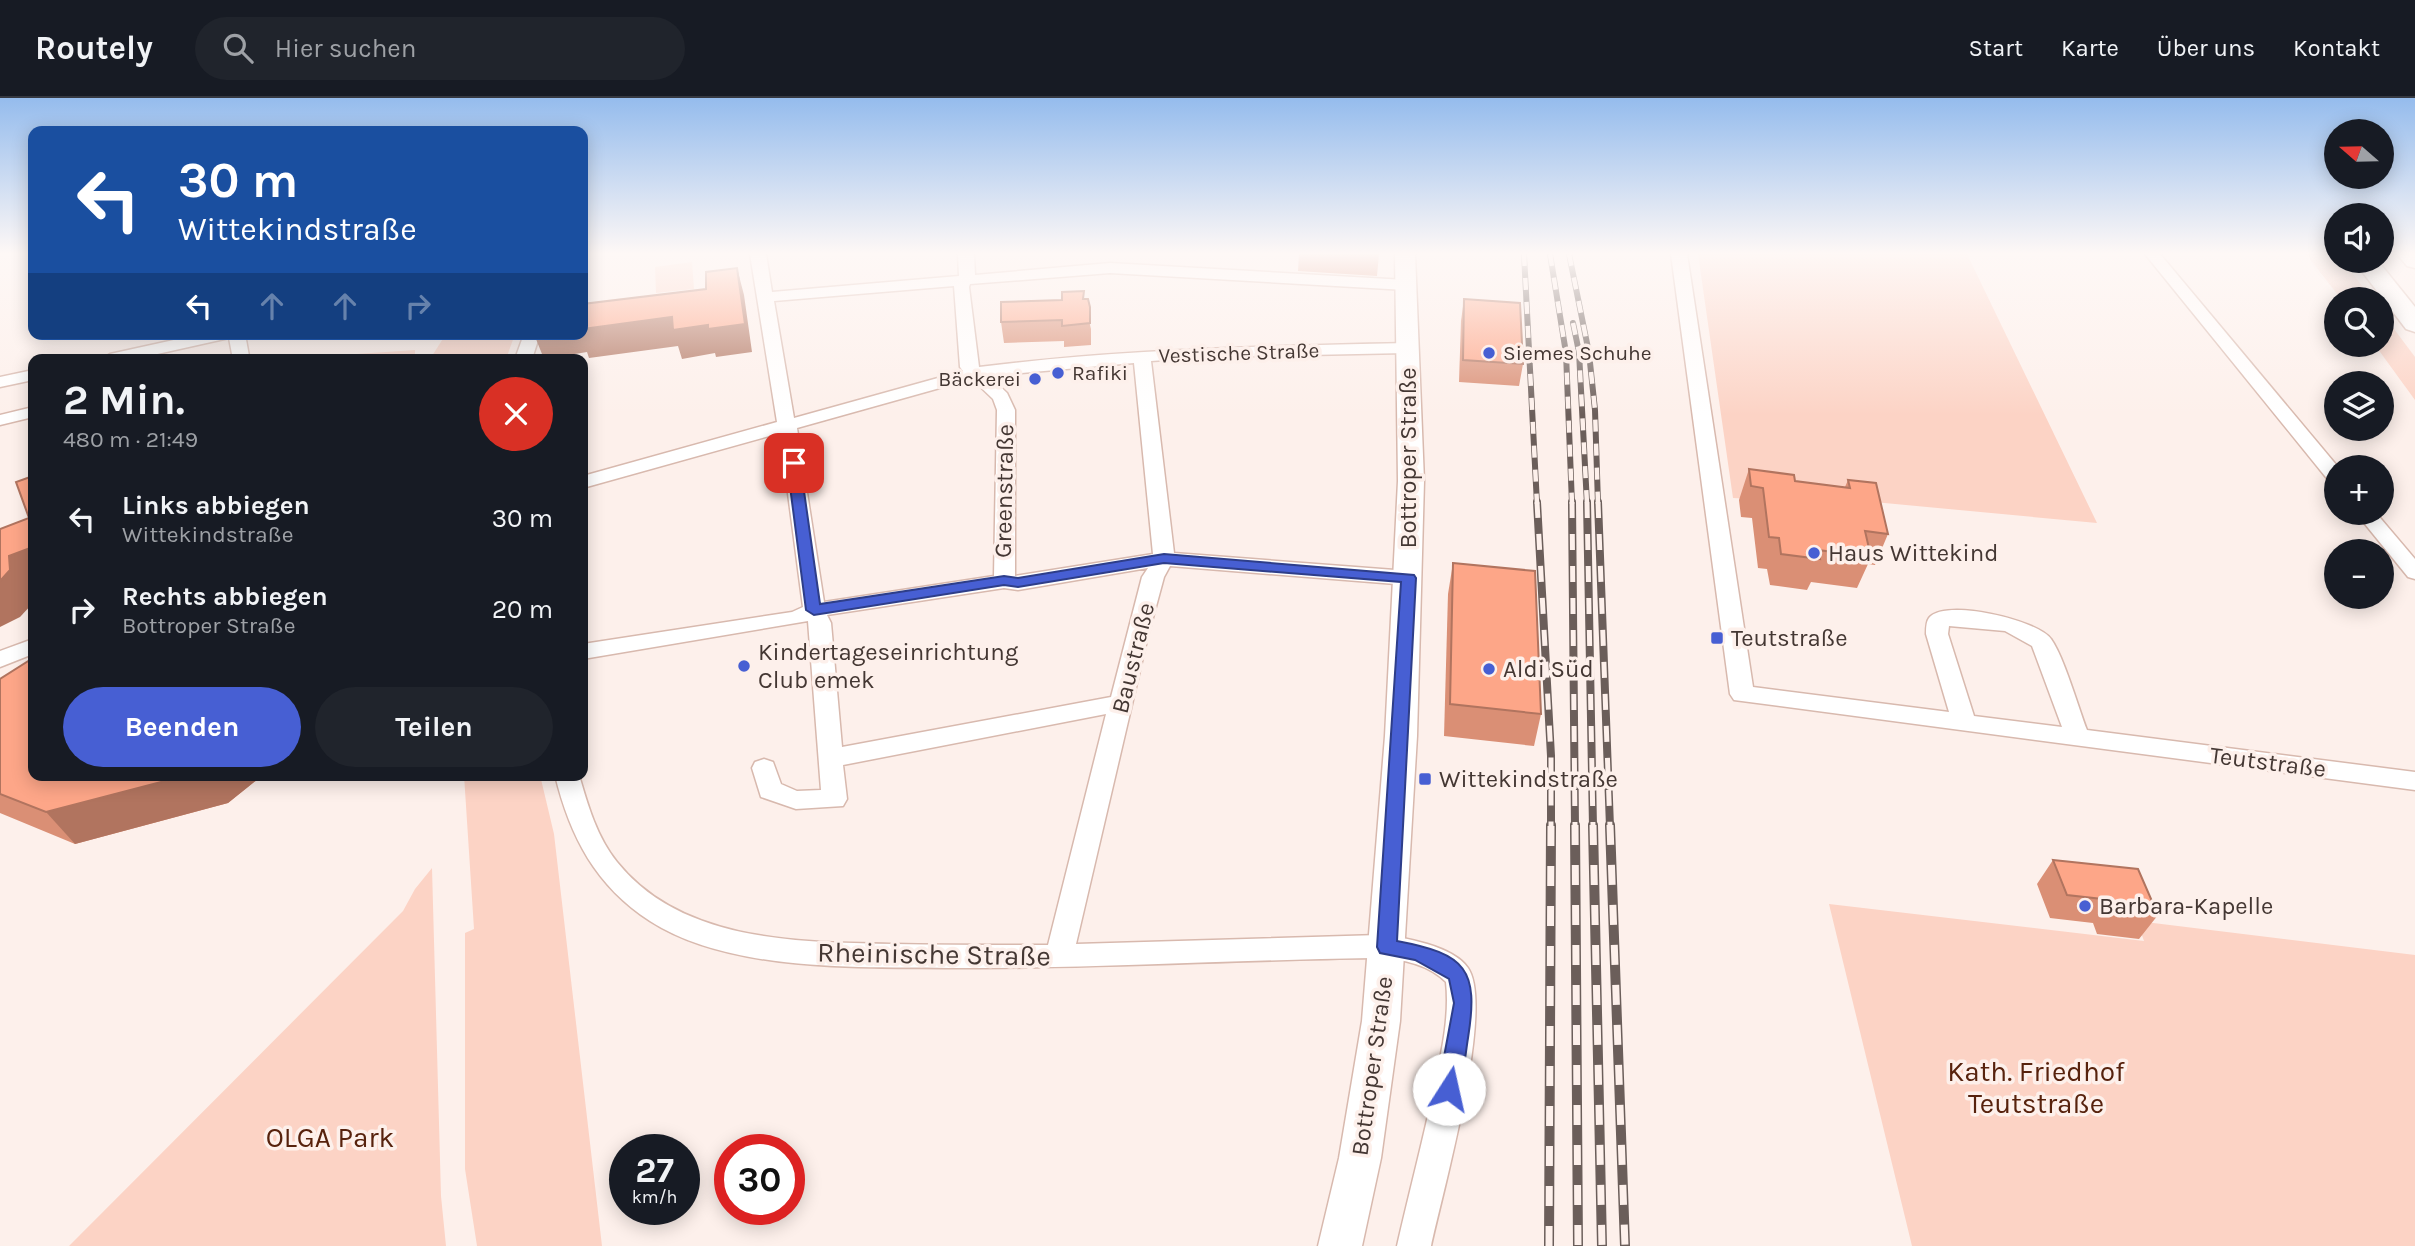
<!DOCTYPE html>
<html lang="de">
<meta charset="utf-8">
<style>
body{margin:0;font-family:Karla,sans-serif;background:#20242c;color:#f1f3f6;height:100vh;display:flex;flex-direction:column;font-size:26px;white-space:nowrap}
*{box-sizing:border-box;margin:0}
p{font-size:23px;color:#9ea1a6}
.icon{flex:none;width:38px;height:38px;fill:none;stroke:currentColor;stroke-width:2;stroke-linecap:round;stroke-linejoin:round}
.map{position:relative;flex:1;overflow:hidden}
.drawer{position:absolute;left:28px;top:256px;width:560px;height:427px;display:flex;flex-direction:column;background:#171b24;border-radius:14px;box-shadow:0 4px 18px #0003}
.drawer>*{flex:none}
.banner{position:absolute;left:28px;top:28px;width:560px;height:214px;border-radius:14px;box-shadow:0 4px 18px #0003;background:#1a4fa0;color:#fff;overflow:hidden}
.needle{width:46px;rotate:290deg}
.tools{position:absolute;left:2324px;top:21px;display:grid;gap:14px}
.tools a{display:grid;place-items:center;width:70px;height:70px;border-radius:50%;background:#171b24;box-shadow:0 4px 18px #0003;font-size:35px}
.speed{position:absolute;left:609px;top:1036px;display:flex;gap:14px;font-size:35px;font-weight:700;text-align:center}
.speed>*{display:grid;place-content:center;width:91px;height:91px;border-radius:50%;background:#171b24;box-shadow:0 4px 18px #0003;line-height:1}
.speed small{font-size:18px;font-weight:400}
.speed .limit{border:10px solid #d22;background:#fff;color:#111}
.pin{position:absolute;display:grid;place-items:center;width:60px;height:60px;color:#fff;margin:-30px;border-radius:14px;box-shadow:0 4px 10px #0006}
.me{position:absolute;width:77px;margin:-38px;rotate:10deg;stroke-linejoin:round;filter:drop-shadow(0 0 5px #0008)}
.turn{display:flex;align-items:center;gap:24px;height:147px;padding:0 35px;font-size:32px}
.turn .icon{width:91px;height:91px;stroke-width:2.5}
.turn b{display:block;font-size:49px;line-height:60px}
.lanes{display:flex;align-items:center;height:66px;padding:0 35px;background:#0003;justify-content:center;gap:35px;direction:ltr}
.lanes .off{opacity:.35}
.round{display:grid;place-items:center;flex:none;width:74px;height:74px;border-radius:37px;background:#20242c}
.summary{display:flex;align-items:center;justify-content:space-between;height:119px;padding:0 35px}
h1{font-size:42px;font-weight:700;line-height:52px}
.button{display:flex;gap:14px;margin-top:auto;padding:14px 35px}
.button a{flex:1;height:80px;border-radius:42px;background:#475fd3;color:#fff;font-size:28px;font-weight:700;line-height:80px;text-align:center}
.button a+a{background:#20242c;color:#f1f3f6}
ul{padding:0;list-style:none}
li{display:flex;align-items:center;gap:21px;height:91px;padding:0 35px}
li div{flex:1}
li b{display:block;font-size:26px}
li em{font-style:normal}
header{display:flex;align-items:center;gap:42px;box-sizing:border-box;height:98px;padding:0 35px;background:#171b24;border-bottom:2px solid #363941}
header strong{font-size:33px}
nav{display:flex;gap:38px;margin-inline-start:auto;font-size:24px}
.search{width:490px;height:63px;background:#20242c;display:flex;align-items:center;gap:18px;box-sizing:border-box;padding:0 24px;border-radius:38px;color:#9ea1a6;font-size:26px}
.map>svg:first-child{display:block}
</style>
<header>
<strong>Routely</strong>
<div class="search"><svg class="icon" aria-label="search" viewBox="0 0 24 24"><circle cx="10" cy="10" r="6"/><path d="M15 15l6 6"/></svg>Hier suchen</div>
<nav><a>Start</a><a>Karte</a><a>Über uns</a><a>Kontakt</a></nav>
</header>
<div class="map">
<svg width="2415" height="1148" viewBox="0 0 2415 1148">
<rect width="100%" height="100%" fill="#fdf0eb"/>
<g fill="#fcd3c5">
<path d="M1698 156H1967L2097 425 1874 404 1823 405 1733 400Z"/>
<path d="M2306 156H2336V163H2343L2372 201H2341Z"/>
<path d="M692 164 694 191 656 195 655 169Z"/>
<path d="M2382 215 2415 259V302L2375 247H2382Z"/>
<path d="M446 236H515L506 261H430Z"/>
<path d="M415 252V261H328L342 257Z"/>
<path d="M464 677H540L554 736 602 1148H477L465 1071V835L474 831Z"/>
<path d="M432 770 441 1098 446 1148H69L403 813 415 791Z"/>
<path d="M1829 806 2144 843 2137 823 2415 857V1148H1912Z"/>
</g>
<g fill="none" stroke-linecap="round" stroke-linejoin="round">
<g stroke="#d8b9ae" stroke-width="3">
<g id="minor">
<path d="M750 156H766L772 194 959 178 958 156H974L975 177 1110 165 1406 182 1414 187 1406 192 1110 175 970 186 969 189 979 269C1121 251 1264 248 1407 245L1415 250 1407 255 1208 259 1151 263 1174 455 1408 473 1415 475 1419 480 1415 485 1408 487 1170 468 1164 479 1148 538 1076 846 1379 837C1404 839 1453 848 1468 870 1495 909 1442 1096 1431 1148H1397C1409 1095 1423 1043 1434 990 1441 956 1450 919 1446 884 1427 865 1398 860 1372 860 1231 862 1090 871 949 870 858 869 729 874 650 823 596 788 570 739 555 677H579C588 708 597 739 617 764 682 845 800 844 894 846 945 847 997 847 1048 847L1106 616 843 667 847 701 843 708 796 711 761 699 752 670 755 664 764 661 773 664 781 686 797 693 821 692 808 523 583 561V546L792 514 803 509 780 335 583 390V378L777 324ZM954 188 960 269 963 273 794 320 774 203ZM1134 265 1153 456 1015 478V312L1007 295 989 278ZM972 281 993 301 997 312 994 478 824 504 797 330ZM1148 470 1142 479 1111 599 842 649 831 525 827 517 1004 490 1018 492Z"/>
<path d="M1671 156H1687L1753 589 1949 614 1926 536C1926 531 1926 524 1929 520 1944 500 2038 522 2051 541 2064 559 2078 609 2087 632L2415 674V692L1734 602 1730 596ZM1949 528 2005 533 2032 548 2062 629 1974 618 1948 536Z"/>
<path d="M2145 156H2160L2338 369 2336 385 2329 383Z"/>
<path d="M201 236H245L249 258 248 261H227L232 256 229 240 135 261H102L110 256Z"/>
<path d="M524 236H540L532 261H515Z"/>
<path d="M33 272V282L0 289V279Z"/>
<path d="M33 309V319L0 327V317Z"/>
<path d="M2356 415H2376L2415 461V481L2408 479Z"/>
<path d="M33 541V556L0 569V553Z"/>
</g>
</g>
<g stroke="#d8b9ae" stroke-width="3">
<path id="major" d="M1395 156H1415L1424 383 1417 638 1400 923 1381 1060 1362 1148H1318L1339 1060 1362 923 1385 638 1398 383Z"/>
</g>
<g stroke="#d8b9ae" stroke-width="3">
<g id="highway">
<path d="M2397 156H2415V170L2407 168Z"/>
<path d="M2354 163H2378L2415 209V234L2406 231Z"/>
</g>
</g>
<use href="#minor" fill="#fff" fill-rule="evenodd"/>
<use href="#major" fill="#fff" fill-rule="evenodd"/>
<use href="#highway" fill="#fff" fill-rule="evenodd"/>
<g stroke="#6b5e5a" stroke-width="6">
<g id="rail-far2">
<path d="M1524 156 1537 406"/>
<path d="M1550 156 1566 255 1572 406"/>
<path d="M1569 156 1589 255 1595 312 1598 406"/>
<path d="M1573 225 1579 254 1587 406"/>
</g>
</g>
<g stroke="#6b5e5a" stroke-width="8">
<g id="rail-far1">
<path d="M1537 404 1551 658V729"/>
<path d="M1572 404 1575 729"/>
<path d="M1587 404 1593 729"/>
<path d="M1598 404 1610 729"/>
</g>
</g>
<g stroke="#6b5e5a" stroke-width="10">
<g id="rail">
<path d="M1575 727 1578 1148"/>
<path d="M1593 727 1602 1148"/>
<path d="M1610 727 1625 1148"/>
<path d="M1549 1148 1551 727"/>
</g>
</g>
<use href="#rail-far2" stroke="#fdf0eb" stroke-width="4.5" stroke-dasharray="12" stroke-linecap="butt"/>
<use href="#rail-far1" stroke="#fdf0eb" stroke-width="5" stroke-dasharray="16" stroke-linecap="butt"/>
<use href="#rail" stroke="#fdf0eb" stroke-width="7" stroke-dasharray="20" stroke-linecap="butt"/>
</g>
<g fill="#da8f75">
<path d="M1299 156H1379L1377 178 1298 173Z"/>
<path d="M1084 193V201L1091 231V247L1064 249V243L1004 245 1001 224Z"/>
<path d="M1464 201 1523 266 1519 288 1459 284 1461 223Z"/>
<path d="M1749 371 1795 383 1845 389 1848 382 1888 436 1875 467 1868 466 1857 490 1811 484 1807 492 1770 487 1767 471 1758 470 1752 420 1741 419 1739 402Z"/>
<path d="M1453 465 1541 616 1534 648 1444 638 1448 496Z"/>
<path d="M0 581 33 677H263L228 705 75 746 0 715Z"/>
<path d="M2053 762 2158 817 2139 841 2097 836 2093 825 2050 820 2037 786Z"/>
</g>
<g fill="#b1745f">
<path d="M737 170 744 197 752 254 716 259 715 255 682 261 678 248 589 260 587 254 544 261 534 236H583V231L672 219 708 227Z"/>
<path d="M33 449V505L20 519 0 529V483L9 458Z"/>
<path d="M188 677H263L228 705 75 746 46 714Z"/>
</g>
<g fill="#fda688" stroke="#b1745f" stroke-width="2">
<path d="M737 170 745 226 708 231V227L673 232 672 219 583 231V206L706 191V174Z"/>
<path d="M1084 193 1083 201H1088L1090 209V225L1062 228V222L1001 224V204L1062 202V194Z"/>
<path d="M1464 201 1520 205 1523 266 1463 262Z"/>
<path d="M1749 371 1794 377 1795 383 1850 390 1848 382 1876 385 1888 436 1865 433 1871 459 1818 452 1820 461 1781 456 1779 440 1769 439 1763 390 1751 388Z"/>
<path d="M33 378V449L9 458 10 472 0 483V431L29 420 16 384Z"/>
<path d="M1453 465 1535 473 1541 616 1450 606Z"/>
<path d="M33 560V677H188L46 714 0 696V581Z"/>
<path d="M2053 762 2138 771 2158 817 2115 812 2111 802 2067 797Z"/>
</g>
<linearGradient id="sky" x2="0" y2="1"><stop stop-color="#95bced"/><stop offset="0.49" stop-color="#fef8f6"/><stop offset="1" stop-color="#fef8f6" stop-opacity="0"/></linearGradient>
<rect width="2415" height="317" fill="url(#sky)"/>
<path fill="#475fd3" stroke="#2e3e89" stroke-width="2" d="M794 361 800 365 820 506 1004 478 1018 480 1164 456 1414 477 1416 480 1397 843C1466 856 1479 871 1468 940 1465 958 1464 980 1456 998L1449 1001 1441 998 1438 991 1454 905 1449 881 1415 862 1380 855 1377 849 1401 484 1164 465 1018 489 1004 487 814 517 806 512 787 365Z"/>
<g fill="#475fd3" stroke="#fdf0eb" stroke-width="2.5">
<circle cx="1489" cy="255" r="7"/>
<circle cx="1058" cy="275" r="7"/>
<circle cx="1035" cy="281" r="7"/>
<circle cx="1814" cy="455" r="7"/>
<rect x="1710" y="533" width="14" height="14" rx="3.5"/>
<circle cx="744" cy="568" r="7"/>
<circle cx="1489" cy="571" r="7"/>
<rect x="1418" y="674" width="14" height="14" rx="3.5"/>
<circle cx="2085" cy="808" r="7"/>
</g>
<g text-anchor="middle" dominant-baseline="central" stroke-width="7" stroke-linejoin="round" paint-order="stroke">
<g font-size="21" fill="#443733" stroke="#fdf0eb">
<text transform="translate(1239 255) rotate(-2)">Vestische Straße</text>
</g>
<g font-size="21" fill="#443733" stroke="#fdf0eb" text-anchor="start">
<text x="1503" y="255">Siemes Schuhe</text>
<text x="1072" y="275">Rafiki</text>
<text x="1021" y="281" text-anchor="end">Bäckerei</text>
</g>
<g font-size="24" fill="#443733" stroke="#fdf0eb">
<text transform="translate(1408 360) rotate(-90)">Bottroper Straße</text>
<text transform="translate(1004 393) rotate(-89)">Greenstraße</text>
<text transform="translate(1133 560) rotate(-76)">Baustraße</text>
<text transform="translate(2268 664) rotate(7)">Teutstraße</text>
<text transform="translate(1372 968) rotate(-82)">Bottroper Straße</text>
</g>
<g font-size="24" fill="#443733" stroke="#fdf0eb" text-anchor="start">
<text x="1828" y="455">Haus Wittekind</text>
<text x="1731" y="540">Teutstraße</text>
<text x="758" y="554">Kindertageseinrichtung<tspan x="758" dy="28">Club emek</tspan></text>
<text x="1503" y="571">Aldi Süd</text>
<text x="1439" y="681">Wittekindstraße</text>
<text x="2099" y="808">Barbara-Kapelle</text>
</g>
<g font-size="28" fill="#443733" stroke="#fdf0eb">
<text transform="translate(934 856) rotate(1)">Rheinische Straße</text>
</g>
<g font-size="28" fill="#57220d" stroke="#fdf0eb">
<text x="2036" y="973">Kath. Friedhof<tspan x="2036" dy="32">Teutstraße</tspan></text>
<text x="330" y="1039">OLGA Park</text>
</g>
</g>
</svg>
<div class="tools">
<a><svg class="needle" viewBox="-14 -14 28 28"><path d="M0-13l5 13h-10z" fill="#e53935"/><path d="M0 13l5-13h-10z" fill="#9ea1a6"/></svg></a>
<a><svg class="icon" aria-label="sound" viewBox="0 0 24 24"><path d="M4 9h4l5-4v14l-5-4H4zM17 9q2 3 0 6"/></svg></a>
<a><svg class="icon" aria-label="search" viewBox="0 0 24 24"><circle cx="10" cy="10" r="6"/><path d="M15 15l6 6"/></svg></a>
<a><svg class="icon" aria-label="layers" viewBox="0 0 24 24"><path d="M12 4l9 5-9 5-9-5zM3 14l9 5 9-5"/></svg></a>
<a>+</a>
<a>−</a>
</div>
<div class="speed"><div>27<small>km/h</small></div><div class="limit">30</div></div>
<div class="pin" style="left:794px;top:365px;background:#d93025"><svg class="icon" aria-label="arrive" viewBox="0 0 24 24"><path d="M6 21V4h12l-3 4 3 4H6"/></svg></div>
<svg class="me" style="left:1449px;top:991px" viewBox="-20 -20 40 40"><circle r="19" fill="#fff"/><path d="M0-13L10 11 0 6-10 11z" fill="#475fd3"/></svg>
<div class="banner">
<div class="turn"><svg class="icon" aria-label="left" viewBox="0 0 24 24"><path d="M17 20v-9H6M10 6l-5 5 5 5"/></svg><div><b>30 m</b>Wittekindstraße</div></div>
<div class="lanes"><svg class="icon" aria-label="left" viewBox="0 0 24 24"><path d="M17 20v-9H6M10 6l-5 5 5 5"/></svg><svg class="icon off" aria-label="ahead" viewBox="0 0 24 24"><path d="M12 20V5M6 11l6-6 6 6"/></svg><svg class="icon off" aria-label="ahead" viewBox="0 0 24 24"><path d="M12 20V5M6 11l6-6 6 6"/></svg><svg class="icon off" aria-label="right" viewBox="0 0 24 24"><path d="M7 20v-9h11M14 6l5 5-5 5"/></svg></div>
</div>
<section class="drawer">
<div class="summary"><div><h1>2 Min.</h1><p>480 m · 21:49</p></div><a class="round" style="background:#d93025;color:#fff"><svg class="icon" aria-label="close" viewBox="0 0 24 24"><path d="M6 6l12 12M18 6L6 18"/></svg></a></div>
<ul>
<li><svg class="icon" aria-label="left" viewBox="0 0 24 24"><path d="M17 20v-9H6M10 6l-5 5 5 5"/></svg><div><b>Links abbiegen</b><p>Wittekindstraße</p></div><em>30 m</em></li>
<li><svg class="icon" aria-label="right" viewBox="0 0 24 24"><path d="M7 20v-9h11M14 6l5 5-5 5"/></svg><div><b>Rechts abbiegen</b><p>Bottroper Straße</p></div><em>20 m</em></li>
</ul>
<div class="button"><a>Beenden</a><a>Teilen</a></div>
</section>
</div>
